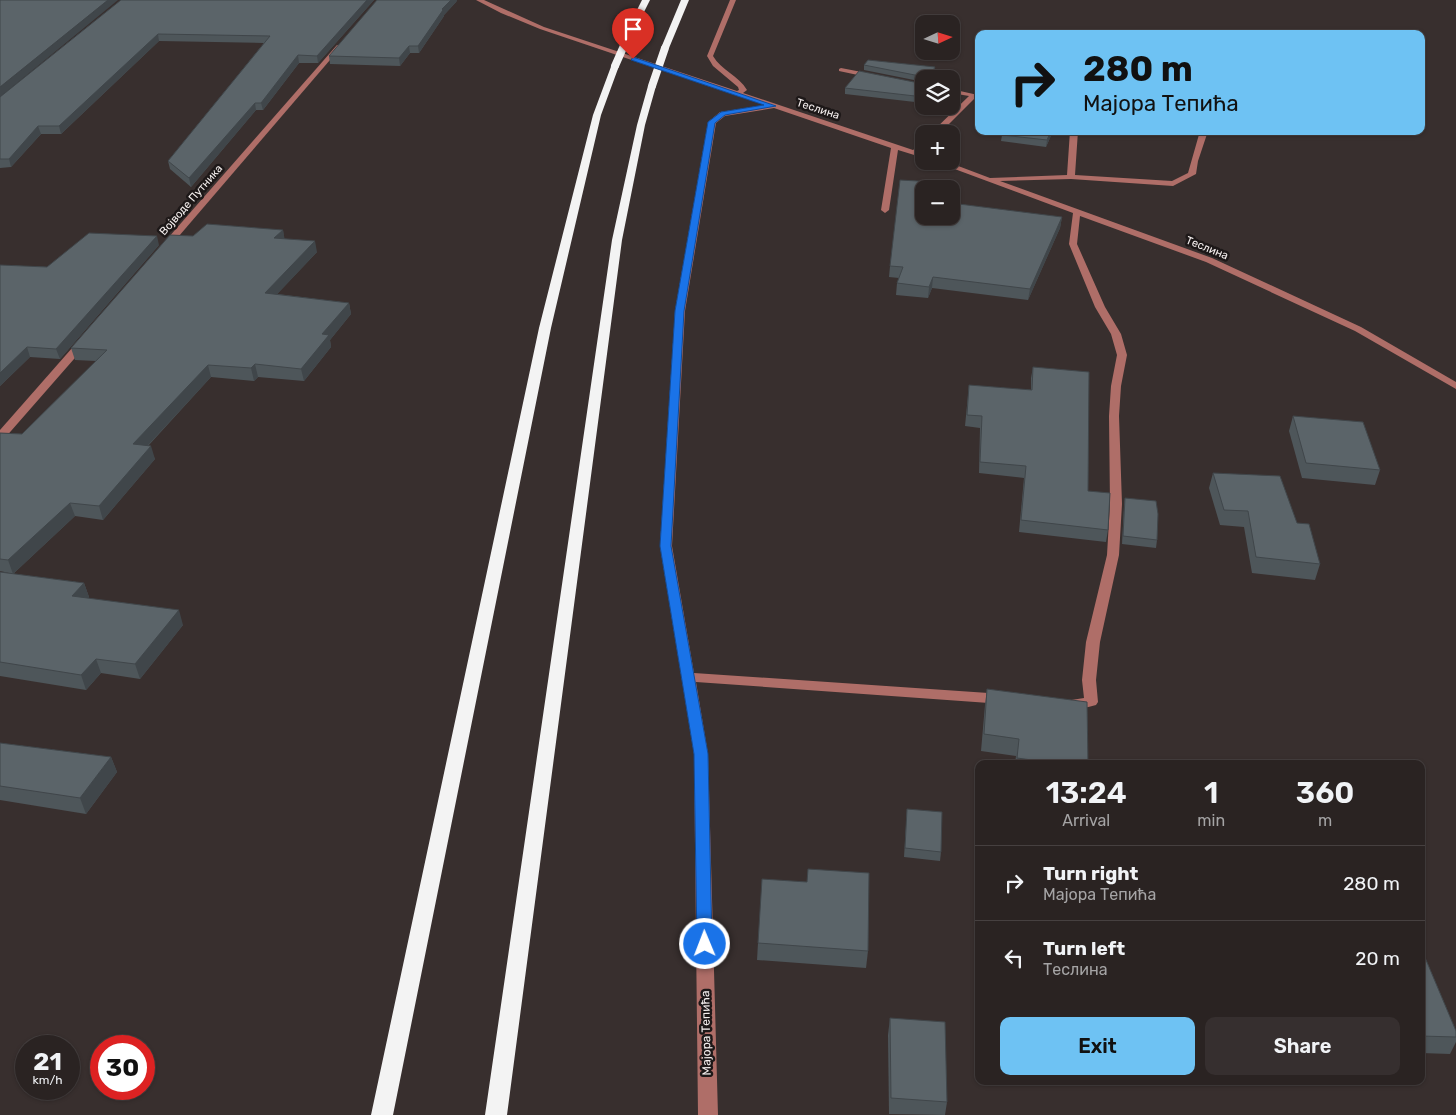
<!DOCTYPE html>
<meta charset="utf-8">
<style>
body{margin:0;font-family:Rubik,sans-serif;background:#362f2f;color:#f1f3f6;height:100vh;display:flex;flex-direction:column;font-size:19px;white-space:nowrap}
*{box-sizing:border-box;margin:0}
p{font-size:16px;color:#a5a4a5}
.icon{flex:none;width:28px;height:28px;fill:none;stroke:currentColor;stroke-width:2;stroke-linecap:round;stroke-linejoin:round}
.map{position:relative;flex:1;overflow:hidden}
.panel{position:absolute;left:975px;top:760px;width:450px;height:325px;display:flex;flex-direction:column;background:#2a2322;border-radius:10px;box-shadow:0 1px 4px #0004,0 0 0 1px #464040}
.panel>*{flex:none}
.banner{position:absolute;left:975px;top:30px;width:450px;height:105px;border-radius:10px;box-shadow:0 1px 4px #0004,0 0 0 1px #464040;background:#6ec2f3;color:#111;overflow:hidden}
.needle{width:32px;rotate:86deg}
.fabs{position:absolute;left:915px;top:15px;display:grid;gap:10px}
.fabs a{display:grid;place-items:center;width:45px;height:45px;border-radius:10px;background:#2a2322;box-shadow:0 1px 4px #0004,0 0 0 1px #464040;font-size:25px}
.speed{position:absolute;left:15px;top:1035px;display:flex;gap:10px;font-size:25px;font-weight:700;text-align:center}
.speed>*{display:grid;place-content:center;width:65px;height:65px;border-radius:50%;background:#2a2322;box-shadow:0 1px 4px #0004,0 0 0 1px #464040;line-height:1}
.speed small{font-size:12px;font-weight:400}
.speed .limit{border:8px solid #d22;background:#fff;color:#111}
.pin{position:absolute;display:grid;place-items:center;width:42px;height:42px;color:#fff;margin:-51px -21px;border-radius:50% 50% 50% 0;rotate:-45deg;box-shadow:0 0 5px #0007}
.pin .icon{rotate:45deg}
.me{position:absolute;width:55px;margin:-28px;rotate:359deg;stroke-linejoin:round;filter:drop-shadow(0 0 4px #0008)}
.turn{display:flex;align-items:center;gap:18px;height:105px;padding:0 25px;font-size:22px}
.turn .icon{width:65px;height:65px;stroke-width:2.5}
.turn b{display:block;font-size:35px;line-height:42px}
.eta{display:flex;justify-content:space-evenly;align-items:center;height:85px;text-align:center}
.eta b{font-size:30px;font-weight:600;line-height:35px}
.button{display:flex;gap:10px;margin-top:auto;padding:10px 25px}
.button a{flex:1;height:58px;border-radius:10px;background:#6ec2f3;color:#111;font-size:20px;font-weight:600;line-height:58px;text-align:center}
.button a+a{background:#362f2f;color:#f1f3f6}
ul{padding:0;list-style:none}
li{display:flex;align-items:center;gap:15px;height:75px;padding:0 25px;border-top:1px solid #464040}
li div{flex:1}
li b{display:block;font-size:19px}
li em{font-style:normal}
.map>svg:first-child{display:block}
</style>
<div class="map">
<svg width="1456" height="1115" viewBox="0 0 1456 1115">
<rect width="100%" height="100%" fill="#382f2e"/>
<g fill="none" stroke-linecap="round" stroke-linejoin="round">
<g fill="#af6e68" fill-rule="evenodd">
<path d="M476 0H484L544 27 737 91 739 90 738 87 713 66 707 56 730 0H736L713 56C721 70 739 76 747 90L743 93 913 150 924 142V148L920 152 924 153V158L898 150 889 210 885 213 881 210 891 148 774 108 725 116 716 123 685 311 672 546 694 673 1003 694 1008 696 1010 699 1008 702 1003 704 696 682 708 754 718 1115H698L694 754 660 546 675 311 708 122 720 112 765 105 540 29 501 13Z"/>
<path d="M337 45 342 46 167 250H161V246Z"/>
<path d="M841 68 872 74 875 76 872 78 839 71V69Z"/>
<path d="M951 89 978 95 939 134H930L969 96 951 93Z"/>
<path d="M1070 131H1078L1075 175 1172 181 1188 173 1200 131H1208L1198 161 1196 174 1173 186 1071 179 1000 181 1212 258 1361 327 1456 382V389L1355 331 1206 262 1080 216 1077 244 1105 307 1121 334 1127 355 1121 386 1119 416 1122 504 1119 555 1100 642 1096 680 1098 702 1096 705C1087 708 1074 710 1065 707L1063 704 1065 701 1084 698 1082 680 1086 642 1107 555 1110 504 1109 416 1111 386 1117 355 1111 334 1095 307 1069 244 1073 213 933 161H945L990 178 1067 175Z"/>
<path d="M84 338 88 339V343L4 439 0 440V430L80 339Z"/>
</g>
<g fill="#f3f3f3" fill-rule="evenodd">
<path d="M642 0H650L634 32 627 34 626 32Z"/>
<path d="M681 0H689L669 48 662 50 661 48Z"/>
<path d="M612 64 619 66 601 115 551 328 393 1115H371L539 328 593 115Z"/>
<path d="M652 83 656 86 645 125 622 240 507 1115H485L612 240 637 125 648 86Z"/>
</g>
<g stroke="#f3f3f3" stroke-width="8">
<path d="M615 66 630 32"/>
<path d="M652 86 665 48"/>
</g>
</g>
<g fill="#4e565a">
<path d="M121 0H374L318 63H299L263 110H256L191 187 170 169 168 161 264 43 159 41 61 134H41L11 167 0 168V97Z"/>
<path d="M457 1 444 15V16L419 53H410L400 66 330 64 329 56Z"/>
<path d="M864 65 935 67V73L931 79H924V82L864 70Z"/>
<path d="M845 88 923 90 915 102 845 94Z"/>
<path d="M1053 131 1046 147 1001 141 1002 135Z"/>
<path d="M924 216 1062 217 1060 228 1028 300 932 288 928 298 896 295 897 283 899 278 889 277 890 266Z"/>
<path d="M283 230 284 239 317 252 277 294 349 303 351 314 330 340 331 347 304 381 258 377 254 381 211 377 148 446 155 459 103 520 75 516 13 574 0 571V433L22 434 96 361 75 360 71 348 193 236Z"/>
<path d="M159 245 60 359 30 357 0 386V265L47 267Z"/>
<path d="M1033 367 1088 491 1108 530 1106 542 1019 532 1024 478 979 473 980 428 965 426 969 385 1031 390V378Z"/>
<path d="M1293 416 1380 470 1375 485 1302 478 1289 431Z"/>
<path d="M1213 473 1297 523 1320 564 1315 580 1252 573 1244 527 1220 525 1209 488Z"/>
<path d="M1125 498 1157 540 1156 548 1122 544 1124 506Z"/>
<path d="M0 572 84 583 89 597 88 598 183 625 140 679 101 673 86 690 0 676Z"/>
<path d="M987 689 1088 764H1015L1016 756 981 751 985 705Z"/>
<path d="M0 743 111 757 117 772 86 814 0 800Z"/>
<path d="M907 809 941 852 940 861 904 857Z"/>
<path d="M807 882 868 951 866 968 757 960 758 943Z"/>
<path d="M1421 948 1456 1031V1042L1450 1054 1421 1053Z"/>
<path d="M890 1018 947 1102 945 1115 889 1114 888 1035Z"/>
</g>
<g fill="#40464a">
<path d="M108 0H118L0 97V87Z"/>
<path d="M367 0H374L318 63 317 56Z"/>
<path d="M451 0H457V1L444 15V16L419 53 418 46 442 9Z"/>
<path d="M158 34 159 41 61 134 59 126Z"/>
<path d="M409 46 410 53 400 66 399 58Z"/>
<path d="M298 55 299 63 263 110 261 103Z"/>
<path d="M935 67V73L931 79H928Z"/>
<path d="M924 84 923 90 915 102V96Z"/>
<path d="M255 103 256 110 191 187 189 178Z"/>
<path d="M38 126 41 134 11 167 9 159Z"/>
<path d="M1051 131H1053L1046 147 1047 140Z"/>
<path d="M1062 217 1060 228 1028 300 1030 289Z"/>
<path d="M283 230 285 241 274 238Z"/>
<path d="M157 236 159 245 60 359 56 349Z"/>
<path d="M315 241 317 252 267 305 265 293Z"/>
<path d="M933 277 932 288 928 298 929 287Z"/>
<path d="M349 303 351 314 330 340 331 347 304 381 301 369 322 334Z"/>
<path d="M27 347 30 357 0 386V373Z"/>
<path d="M255 364 258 377 254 381 251 368Z"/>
<path d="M208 365 211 377 137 457 133 444Z"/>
<path d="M151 446 155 459 103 520 99 506Z"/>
<path d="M70 503 75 516 13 574 8 560Z"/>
<path d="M84 583 89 597 77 610 72 596Z"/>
<path d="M179 610 183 625 140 679 135 664Z"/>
<path d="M96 659 101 673 86 690 81 675Z"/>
<path d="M111 757 117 772 86 814 80 798Z"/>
</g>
<g fill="#5b6469" stroke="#40464a">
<path d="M0 0H108L0 87Z"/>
<path d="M121 0H367L317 56 298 55 261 103H255L189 178 168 161 270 36 158 34 59 126H38L9 159H0V97Z"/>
<path d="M377 0H451L442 9 443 10 418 46H409L399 58 329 56Z"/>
<path d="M868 60 935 67 928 79H926L925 77 864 65Z"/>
<path d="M859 71 924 84 915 96 845 88Z"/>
<path d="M1004 131H1051L1047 140 1002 135Z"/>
<path d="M900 180 935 182 934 189H924V216H951V203L1062 217 1030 289 933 277 929 287 897 283 903 267 890 266Z"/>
<path d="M207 224 283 230 274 238 315 241 265 293 349 303 322 334 329 335 301 369 255 364 251 368 208 365 133 444 151 446 99 506 70 503 8 560 0 559V433L22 434 107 350 71 348 170 235 193 236Z"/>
<path d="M89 233 157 236 56 349 27 347 0 373V265L47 267Z"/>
<path d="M1033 367 1089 372 1088 491 1110 493 1108 530 1021 520 1026 466 980 462 982 416 967 415 969 385 1032 390Z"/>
<path d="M1293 416 1363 422 1380 470 1306 463Z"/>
<path d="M1213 473 1280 476 1297 523 1309 524 1320 564 1256 557 1248 511 1224 510Z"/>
<path d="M1125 498 1156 501 1158 514 1157 540 1123 536Z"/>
<path d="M0 572 84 583 72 596 179 610 135 664 96 659 81 675 0 662Z"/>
<path d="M987 689 1087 702 1088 764H1061L1017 758 1019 739 984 734Z"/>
<path d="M0 743 111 757 80 798 0 786Z"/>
<path d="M907 809 942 812 941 852 905 848Z"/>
<path d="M808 869 869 873 868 951 758 943 762 879 807 882Z"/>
<path d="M1421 948 1456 1031V1037L1421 1036Z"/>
<path d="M890 1018 945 1022 947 1102 891 1098Z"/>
</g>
<path fill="#1a73e8" stroke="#114b97" d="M633 57 776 106 725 115 715 123 684 311 671 546 708 754 712 944 710 948 705 950 699 948 697 944 694 754 660 546 675 311 708 122 721 112 764 105 631 60Z"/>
<g text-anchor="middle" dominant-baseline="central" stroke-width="5" stroke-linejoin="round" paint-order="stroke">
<g font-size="11" fill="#f6f0ef" stroke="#1d1818">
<text transform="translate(818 109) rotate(18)">Теслина</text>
<text transform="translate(191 200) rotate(-49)">Војводе Путника</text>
<text transform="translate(1207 248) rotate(22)">Теслина</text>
</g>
<g font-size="12" fill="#f6f0ef" stroke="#1d1818">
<text transform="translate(706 1033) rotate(-91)">Мајора Тепића</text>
</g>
</g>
</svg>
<div class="fabs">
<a><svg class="needle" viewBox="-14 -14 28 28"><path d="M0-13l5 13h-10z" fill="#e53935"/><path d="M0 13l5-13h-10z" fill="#a5a4a5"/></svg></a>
<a><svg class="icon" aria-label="layers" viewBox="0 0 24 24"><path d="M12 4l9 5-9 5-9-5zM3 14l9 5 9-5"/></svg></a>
<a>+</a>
<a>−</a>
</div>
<div class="speed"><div>21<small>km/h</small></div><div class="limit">30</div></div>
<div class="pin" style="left:633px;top:59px;background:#d93025"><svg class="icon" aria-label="arrive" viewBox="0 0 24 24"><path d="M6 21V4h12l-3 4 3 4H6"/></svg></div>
<svg class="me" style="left:705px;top:944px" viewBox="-20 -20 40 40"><circle r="17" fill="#1a73e8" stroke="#fff" stroke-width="3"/><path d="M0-11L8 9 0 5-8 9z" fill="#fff"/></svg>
<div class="banner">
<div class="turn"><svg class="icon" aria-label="right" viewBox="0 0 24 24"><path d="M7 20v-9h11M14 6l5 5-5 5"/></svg><div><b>280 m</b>Мајора Тепића</div></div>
</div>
<section class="panel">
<div class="eta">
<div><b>13:24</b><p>Arrival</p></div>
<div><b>1</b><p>min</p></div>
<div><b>360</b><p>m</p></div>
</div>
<ul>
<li><svg class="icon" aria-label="right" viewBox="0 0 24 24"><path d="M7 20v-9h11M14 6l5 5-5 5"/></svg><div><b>Turn right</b><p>Мајора Тепића</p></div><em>280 m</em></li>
<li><svg class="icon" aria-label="left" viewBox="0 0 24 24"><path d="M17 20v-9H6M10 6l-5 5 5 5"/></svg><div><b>Turn left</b><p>Теслина</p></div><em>20 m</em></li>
</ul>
<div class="button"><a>Exit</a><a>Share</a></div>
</section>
</div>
